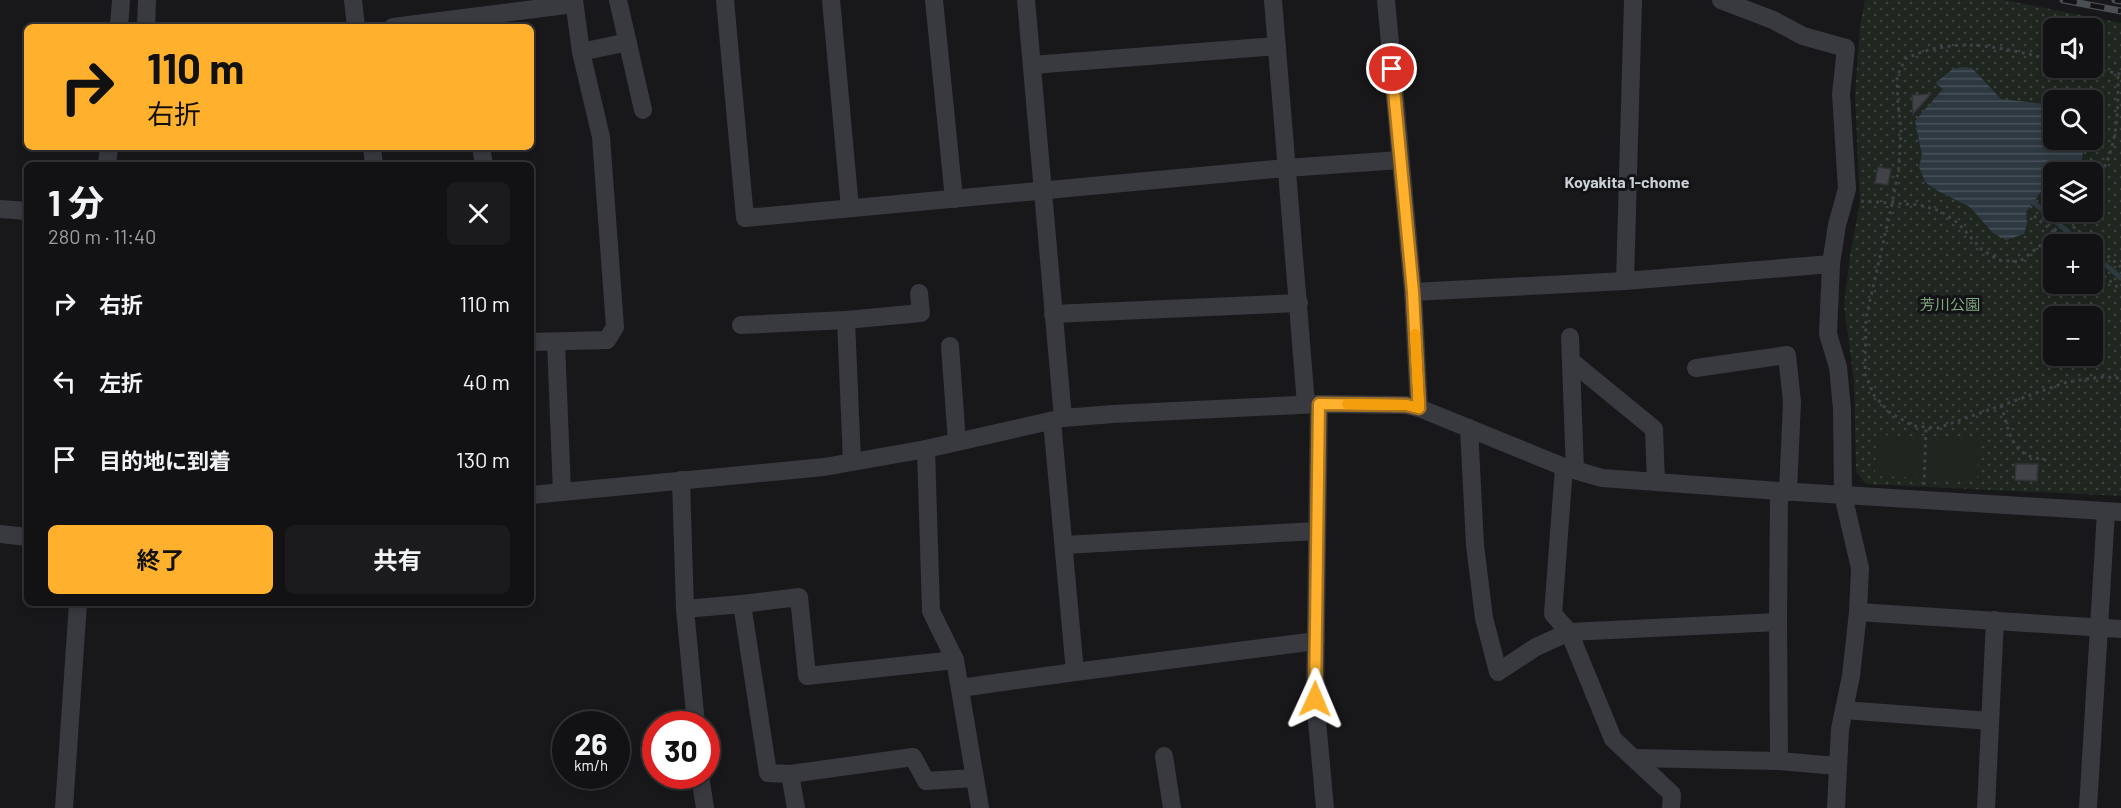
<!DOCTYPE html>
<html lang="ja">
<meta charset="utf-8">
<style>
body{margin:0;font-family:Barlow,"Noto Sans JP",sans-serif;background:#1b1b1d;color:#f1f3f6;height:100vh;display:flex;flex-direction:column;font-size:22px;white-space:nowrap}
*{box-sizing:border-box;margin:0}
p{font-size:20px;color:#9c9ea0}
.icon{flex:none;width:33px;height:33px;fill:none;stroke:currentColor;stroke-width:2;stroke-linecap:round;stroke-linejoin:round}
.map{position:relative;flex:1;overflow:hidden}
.details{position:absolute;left:24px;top:162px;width:510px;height:444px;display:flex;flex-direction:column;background:#121214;border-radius:9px;box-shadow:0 3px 9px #0003,0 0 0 2px #313234}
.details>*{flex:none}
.guide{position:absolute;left:24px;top:24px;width:510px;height:126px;border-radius:9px;box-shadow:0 3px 9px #0003,0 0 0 2px #313234;background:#ffb02c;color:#111;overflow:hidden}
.controls{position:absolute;left:2043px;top:18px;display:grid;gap:12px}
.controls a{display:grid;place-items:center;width:60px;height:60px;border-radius:9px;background:#121214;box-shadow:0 3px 9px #0003,0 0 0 2px #313234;font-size:30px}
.speed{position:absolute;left:552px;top:711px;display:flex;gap:12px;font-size:30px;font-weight:700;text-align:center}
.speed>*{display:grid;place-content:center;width:78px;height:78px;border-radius:50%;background:#121214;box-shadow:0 3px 9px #0003,0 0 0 2px #313234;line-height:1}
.speed small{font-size:15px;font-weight:400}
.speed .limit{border:9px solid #d22;background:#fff;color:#111}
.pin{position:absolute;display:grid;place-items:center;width:51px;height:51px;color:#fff;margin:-26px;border:3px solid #fff;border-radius:50%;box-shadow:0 2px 6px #0007}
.me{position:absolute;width:66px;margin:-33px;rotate:1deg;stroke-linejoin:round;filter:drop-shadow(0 0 4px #0008)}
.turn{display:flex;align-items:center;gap:21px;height:126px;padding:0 24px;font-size:27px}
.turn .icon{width:78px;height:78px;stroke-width:2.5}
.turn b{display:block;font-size:42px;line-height:51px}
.round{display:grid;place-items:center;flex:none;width:63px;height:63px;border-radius:9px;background:#1b1b1d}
.head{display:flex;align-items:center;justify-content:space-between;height:102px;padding:0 24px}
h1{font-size:36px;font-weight:700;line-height:45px}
.primary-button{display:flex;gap:12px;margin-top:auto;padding:12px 24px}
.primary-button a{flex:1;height:69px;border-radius:9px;background:#ffb02c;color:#111;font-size:24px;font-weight:700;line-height:69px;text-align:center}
.primary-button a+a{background:#1b1b1d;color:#f1f3f6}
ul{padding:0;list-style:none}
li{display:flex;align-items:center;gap:18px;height:78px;padding:0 24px}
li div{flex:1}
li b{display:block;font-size:22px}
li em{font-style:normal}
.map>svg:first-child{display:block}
</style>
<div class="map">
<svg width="2121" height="808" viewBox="0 0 2121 808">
<defs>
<pattern id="grass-dots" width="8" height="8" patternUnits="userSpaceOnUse" patternTransform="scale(1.5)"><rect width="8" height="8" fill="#1e261f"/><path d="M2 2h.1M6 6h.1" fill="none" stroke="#3c433e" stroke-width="1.8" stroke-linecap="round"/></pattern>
<pattern id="water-rules" width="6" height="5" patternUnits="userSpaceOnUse" patternTransform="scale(1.5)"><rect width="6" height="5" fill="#2d3840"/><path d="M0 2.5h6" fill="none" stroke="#49525a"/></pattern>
</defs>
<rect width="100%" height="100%" fill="#18181b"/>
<path fill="url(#grass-dots)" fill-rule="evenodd" d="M1865 0H2004L2121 23V496L1866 484 1856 472 1854 382 1844 305 1850 256 1860 201 1855 95 1860 27ZM2054 28H2092V68H2054ZM2054 100H2092V140H2054ZM2054 172H2092V212H2054ZM2054 244H2092V284H2054ZM2054 316H2092V356H2054Z"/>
<path fill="#1e261f" d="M1876 435 1979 439 1977 480 1875 476Z"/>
<path fill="url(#water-rules)" d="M1962 67 1972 68 2001 99 2053 105 2054 140H2084L2082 160 2075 172H2054L2053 190 2041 192 2026 212 2027 223 2024 234 2006 240 1993 233 1970 207 1938 191 1925 182 1919 167 1922 155 1915 121 1943 89 1935 83 1953 69Z"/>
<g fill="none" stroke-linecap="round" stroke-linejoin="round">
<g stroke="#2d3840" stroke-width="5">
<path d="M2033 202 2082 244"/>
<path d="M2092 253 2121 278"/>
</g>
</g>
<g fill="#424348" stroke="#323237" stroke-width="1.5">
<path d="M1931 94 1913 114 1912 95Z"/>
<path d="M1878 167 1891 169 1888 185 1875 183Z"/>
<path d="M2016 464H2038L2037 481 2015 480Z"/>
</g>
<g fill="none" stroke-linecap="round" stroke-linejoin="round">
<g stroke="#3f4147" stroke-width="3" stroke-dasharray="3 4.5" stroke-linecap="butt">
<path d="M2054 60C2000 48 1958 34 1905 59L1897 77 1898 104 1901 130 1899 167 1892 204 1866 318 1865 374 1874 395 1889 412 1913 426 1938 428 2067 382 2101 377 2121 378"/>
<path d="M2088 68 2121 74"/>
<path d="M2092 186C2119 153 2118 113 2118 74"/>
<path d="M1861 201 1920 205 1940 211 1958 223 1982 250 1999 260 2019 262 2041 245 2071 212"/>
<path d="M2046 204 2054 210"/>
<path d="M2056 212 2121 267"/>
<path d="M2034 216 2068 244"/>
<path d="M2092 266 2121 290"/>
<path d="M2001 405C2011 436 2010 456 2047 460"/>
<path d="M1924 485 1926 428"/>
</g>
<g stroke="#393a40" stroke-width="18">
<path d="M353 0 356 27"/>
<path d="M618 0 643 110"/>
<path d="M725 0 745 218 1286 168 1400 160"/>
<path d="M831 0 850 208"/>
<path d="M934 0 954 199"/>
<path d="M1026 0 1063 418"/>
<path d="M1273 0 1306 404"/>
<path d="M1386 0 1413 292 1419 408"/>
<path d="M1721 0 1773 20 1803 36 1846 48 1841 94 1847 189 1837 225 1831 264 1828 334 1838 367 1842 409 1843 495 1860 568 1858 612"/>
<path d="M119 27 121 0"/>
<path d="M146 27 147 0"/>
<path d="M393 27 574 4"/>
<path d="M581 52 628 42"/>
<path d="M1032 65 1277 46"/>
<path d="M372 147 374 165"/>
<path d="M481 147 484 165"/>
<path d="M107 165 109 147"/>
<path d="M0 209 27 211"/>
<path d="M1625 281 1831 264"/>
<path d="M1413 292 1625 281 1633 0"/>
<path d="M1053 314 1299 303"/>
<path d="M846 320 921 313 919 293"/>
<path d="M741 325 846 320 852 462"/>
<path d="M1570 337 1575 470"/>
<path d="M531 342 607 340 615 327 601 137 581 52 574 0"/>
<path d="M556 342 562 492"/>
<path d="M950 346 957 442"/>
<path d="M1571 361 1654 429 1656 482"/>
<path d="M1696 368 1787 355 1792 402 1788 492"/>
<path d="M1319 404 1315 699 1325 808"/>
<path d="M1052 421 1075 672"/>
<path d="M1469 428 1475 545 1484 618 1498 672 1536 647 1569 632 1778 622 1779 761"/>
<path d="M926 449 931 611 955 660 980 808"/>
<path d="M1564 467 1553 614 1569 632 1613 739 1672 794 1671 808"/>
<path d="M681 480 685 609 696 724"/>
<path d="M531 495 824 467 926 449 1063 418 1113 414 1319 404 1406 405 1419 408 1564 467 1602 478 1779 491 2121 512"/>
<path d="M0 534 27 537"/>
<path d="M1064 545 1317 531"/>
<path d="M742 604 799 597 807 676 955 660"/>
<path d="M685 609 742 604 768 773 790 774 913 757 926 781 974 778"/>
<path d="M1778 622 1779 491"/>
<path d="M960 688 1075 672 1316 641"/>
<path d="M1844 710 1990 721"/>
<path d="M1164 756 1172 808"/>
<path d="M1635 758 1779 761 1837 766"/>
<path d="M790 774 796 808"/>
<path d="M700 776 705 808"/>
<path d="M64 808 78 603"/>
<path d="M1836 808 1840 729 1851 676 1858 612 2121 629"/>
<path d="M1986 808 1995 620"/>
<path d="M2088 808 2106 512"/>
</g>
<g stroke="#4c4e55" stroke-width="7">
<g id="rail">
<path d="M2063 0 2121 11"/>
<path d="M2115 0 2121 1"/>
</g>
</g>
<use href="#rail" stroke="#131316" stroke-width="4.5" stroke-dasharray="14" stroke-linecap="butt"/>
</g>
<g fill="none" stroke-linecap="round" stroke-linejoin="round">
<g stroke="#a6721d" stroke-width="15">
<path id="route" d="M1315 699 1319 404 1406 405 1419 408 1413 292 1392 69"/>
</g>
<use href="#route" stroke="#ffb02c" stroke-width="10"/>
<path stroke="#f59e0b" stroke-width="10" d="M1347 404 1406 405 1419 408 1415 334"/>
</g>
<g text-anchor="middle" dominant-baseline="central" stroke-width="6" stroke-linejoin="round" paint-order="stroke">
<g font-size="15" fill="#7fa880" stroke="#131316">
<text x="1950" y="304">芳川公園</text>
</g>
<g font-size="16" font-weight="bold" fill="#cbcfd7" stroke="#131316">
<text x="1627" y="181">Koyakita 1-chome</text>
</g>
</g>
</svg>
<div class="controls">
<a><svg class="icon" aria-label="sound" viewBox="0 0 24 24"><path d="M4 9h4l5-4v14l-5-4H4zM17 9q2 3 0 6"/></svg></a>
<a><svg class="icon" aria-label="search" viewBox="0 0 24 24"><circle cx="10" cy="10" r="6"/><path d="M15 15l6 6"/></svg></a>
<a><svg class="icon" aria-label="layers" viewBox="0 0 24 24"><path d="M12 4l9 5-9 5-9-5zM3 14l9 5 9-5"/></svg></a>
<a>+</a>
<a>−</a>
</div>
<div class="speed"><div>26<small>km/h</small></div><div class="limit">30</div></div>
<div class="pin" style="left:1392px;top:69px;background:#d93025"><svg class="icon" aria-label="arrive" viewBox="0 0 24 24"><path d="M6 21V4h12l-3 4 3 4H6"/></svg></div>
<svg class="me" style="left:1315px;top:699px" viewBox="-20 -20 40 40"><path d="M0-17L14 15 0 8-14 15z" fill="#ffb02c" stroke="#fff" stroke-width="4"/></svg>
<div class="guide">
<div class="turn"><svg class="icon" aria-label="right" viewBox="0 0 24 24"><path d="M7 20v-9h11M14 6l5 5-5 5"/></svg><div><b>110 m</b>右折</div></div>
</div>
<section class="details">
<div class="head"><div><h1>1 分</h1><p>280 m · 11:40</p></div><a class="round"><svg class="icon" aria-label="close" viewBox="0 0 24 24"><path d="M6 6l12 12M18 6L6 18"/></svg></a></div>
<ul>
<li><svg class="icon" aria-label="right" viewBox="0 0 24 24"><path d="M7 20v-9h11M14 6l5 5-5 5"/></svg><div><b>右折</b></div><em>110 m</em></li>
<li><svg class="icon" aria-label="left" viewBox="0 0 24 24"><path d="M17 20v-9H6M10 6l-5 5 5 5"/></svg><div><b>左折</b></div><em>40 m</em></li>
<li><svg class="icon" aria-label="arrive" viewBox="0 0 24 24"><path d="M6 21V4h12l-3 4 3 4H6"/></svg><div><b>目的地に到着</b></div><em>130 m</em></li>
</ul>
<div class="primary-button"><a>終了</a><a>共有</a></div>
</section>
</div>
